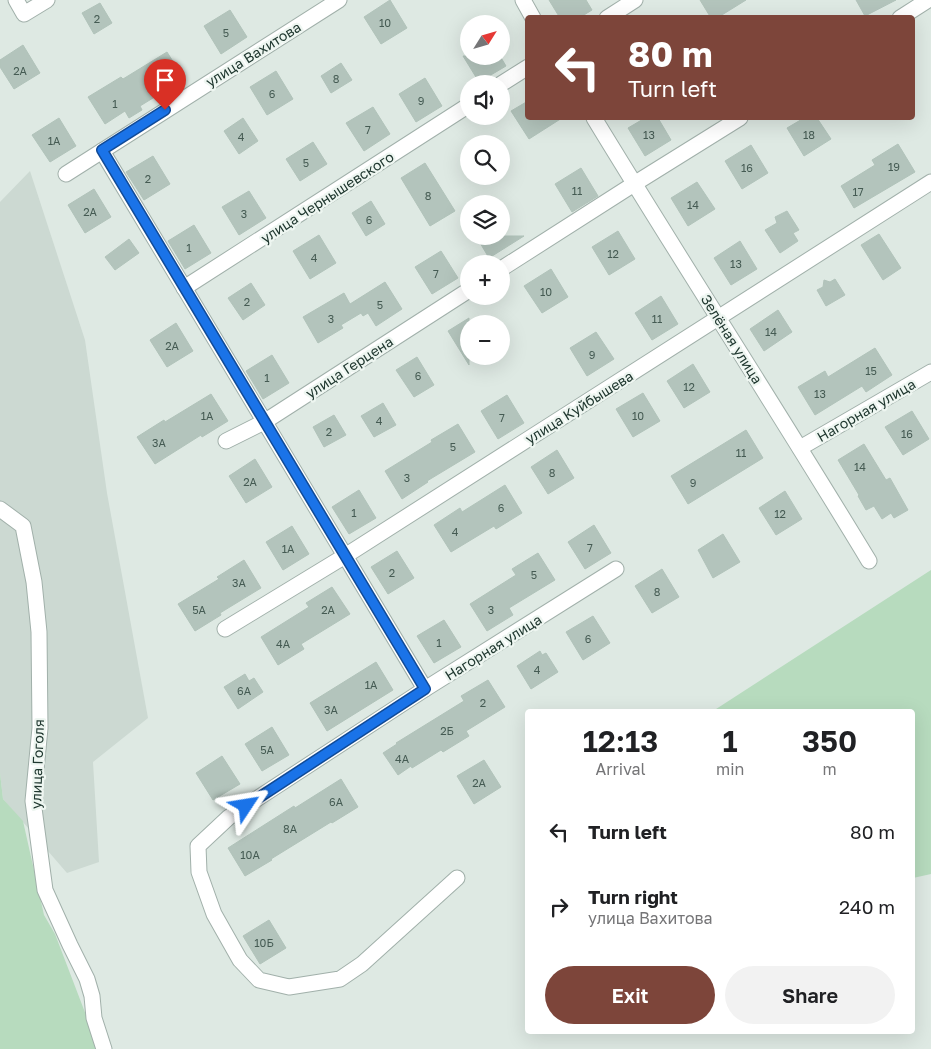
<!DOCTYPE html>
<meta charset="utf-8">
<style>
body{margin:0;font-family:"Golos Text",sans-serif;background:#f2f2f2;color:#202124;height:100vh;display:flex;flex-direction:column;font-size:19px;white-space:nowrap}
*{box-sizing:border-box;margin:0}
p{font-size:16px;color:#757577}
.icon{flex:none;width:28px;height:28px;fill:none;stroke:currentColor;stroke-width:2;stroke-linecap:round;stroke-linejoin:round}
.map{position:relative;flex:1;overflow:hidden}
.sheet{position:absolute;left:525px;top:709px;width:390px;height:325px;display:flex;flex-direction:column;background:#fff;border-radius:5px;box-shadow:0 5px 20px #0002}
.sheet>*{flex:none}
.hud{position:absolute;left:525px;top:15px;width:390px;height:105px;border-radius:5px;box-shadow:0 5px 20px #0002;background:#7d453a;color:#fff;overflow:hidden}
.needle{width:32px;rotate:53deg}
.controls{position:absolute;left:460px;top:15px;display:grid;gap:10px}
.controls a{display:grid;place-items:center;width:50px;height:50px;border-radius:50%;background:#fff;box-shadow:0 5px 20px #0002;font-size:25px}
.pin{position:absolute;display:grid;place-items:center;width:42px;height:42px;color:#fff;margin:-51px -21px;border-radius:50% 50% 50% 0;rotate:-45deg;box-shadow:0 0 5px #0007}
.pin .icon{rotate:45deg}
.me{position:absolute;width:55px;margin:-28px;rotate:57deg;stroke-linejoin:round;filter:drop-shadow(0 0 4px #0008)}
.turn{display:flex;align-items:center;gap:18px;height:105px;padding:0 20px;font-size:22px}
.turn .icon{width:65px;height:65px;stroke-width:2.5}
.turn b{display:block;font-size:35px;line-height:42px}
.eta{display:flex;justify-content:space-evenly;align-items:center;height:85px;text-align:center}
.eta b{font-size:30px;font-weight:600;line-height:35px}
.cta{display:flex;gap:10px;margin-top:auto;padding:10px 20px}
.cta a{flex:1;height:58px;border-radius:30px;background:#7d453a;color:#fff;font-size:20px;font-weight:600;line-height:58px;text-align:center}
.cta a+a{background:#f2f2f2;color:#202124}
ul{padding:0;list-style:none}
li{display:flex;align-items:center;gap:15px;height:75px;padding:0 20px}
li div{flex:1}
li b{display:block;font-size:19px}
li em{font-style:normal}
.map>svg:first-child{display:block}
</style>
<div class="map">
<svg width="931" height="1049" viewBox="0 0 931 1049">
<rect width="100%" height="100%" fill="#dee9e3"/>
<path fill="#ccd9d2" d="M30 171 85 340 107 493 148 718 93 762 99 862 67 873 3 799 0 773V202Z"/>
<g fill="#b7dbbe">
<path d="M931 570V874L913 878 912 711H713Z"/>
<path d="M0 773 3 799 23 821 44 915 55 934 99 1049H0Z"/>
</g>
<g fill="#b3c4bc" stroke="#b1c3ba">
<path d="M390 0 407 28 381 44 364 17Z"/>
<path d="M549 0H586L592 10 579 18H560Z"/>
<path d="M700 0H746L717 18H711Z"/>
<path d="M856 0H896L865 16Z"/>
<path d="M100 3 112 23 94 34 82 13Z"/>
<path d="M230 10 247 37 221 54 204 26Z"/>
<path d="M23 45 40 73 14 89 0 67V60Z"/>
<path d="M167 52 184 79 140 106 142 110 129 118 125 111 105 124 88 97 121 77 123 79Z"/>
<path d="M463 56H500L506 66 479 82Z"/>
<path d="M341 63 352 80 331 93 321 76Z"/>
<path d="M276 71 293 99 267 115 250 87Z"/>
<path d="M425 78 442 106 416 122 399 94Z"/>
<path d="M528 101V118H562L529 139 511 111Z"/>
<path d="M373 107 390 134 364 151 346 123Z"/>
<path d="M59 118 76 146 50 162 32 135Z"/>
<path d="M243 118 258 141 239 154 224 131Z"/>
<path d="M645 118H658L671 140 645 156 628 128Z"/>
<path d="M804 118H817L831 139 804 156 787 128Z"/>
<path d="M313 142 327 164 300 181 286 159Z"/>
<path d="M898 144 915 172 854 208 841 186 875 165 872 160Z"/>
<path d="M751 145 768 173 742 189 725 161Z"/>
<path d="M153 156 170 184 144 200 126 172Z"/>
<path d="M425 163 455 211 430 226 401 178Z"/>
<path d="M581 168 598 196 572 212 555 184Z"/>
<path d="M697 182 715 209 688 226 671 198Z"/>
<path d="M94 189 111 217 85 233 68 205Z"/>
<path d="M249 191 266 218 239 235 222 207Z"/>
<path d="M371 201 385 224 366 236 352 213Z"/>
<path d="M787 211 799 230 793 233 798 241 780 253 765 230 777 223 775 217Z"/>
<path d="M194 225 211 253 185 269 168 241Z"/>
<path d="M618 231 635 259 609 275 592 247Z"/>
<path d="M879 234 901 268 883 280 861 245Z"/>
<path d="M319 235 336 263 310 279 293 251Z"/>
<path d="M476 236H524L489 258Z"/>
<path d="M129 239 139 253 115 270 105 257Z"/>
<path d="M740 241 757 269 731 285 714 258Z"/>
<path d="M441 251 458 278 432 294 415 267Z"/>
<path d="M551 269 568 297 542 313 524 286Z"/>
<path d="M835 279 845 295 826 306 817 290 823 287 824 280 830 282Z"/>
<path d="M385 282 402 309 376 326 368 313 363 316 361 313 341 325 343 328 318 343 303 317 344 293 350 304Z"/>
<path d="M251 283 265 305 243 320 228 298Z"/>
<path d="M661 296 678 324 652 340 635 313Z"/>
<path d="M778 310 792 332 764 351 750 329Z"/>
<path d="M469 318V365L448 331Z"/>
<path d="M176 323 193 351 167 367 150 340Z"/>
<path d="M596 332 614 359 587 376 570 348Z"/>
<path d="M875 348 892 375 866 392 862 386 815 415 798 387 825 371 828 377Z"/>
<path d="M272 355 289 383 263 399 246 371Z"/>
<path d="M417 357 434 385 414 397 396 370Z"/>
<path d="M693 364 710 392 684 408 667 381Z"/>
<path d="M643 393 660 421 633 437 616 409Z"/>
<path d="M211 394 228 421 202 437 201 435 155 464 137 437 164 420 165 422Z"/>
<path d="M507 395 524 423 498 439 481 411Z"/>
<path d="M383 403 396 425 374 437 361 416Z"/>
<path d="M912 411 929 439 903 455 885 427Z"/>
<path d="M334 415 346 435 324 447 313 427Z"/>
<path d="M458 424 475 452 427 481 428 482 402 499 385 471 432 442 431 440Z"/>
<path d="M746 430 763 458 688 504 671 476Z"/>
<path d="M864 444 886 480 890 478 908 510 894 518 891 513 882 519 874 506 866 510 858 496 859 495 838 460Z"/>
<path d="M557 450 574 478 548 494 531 467Z"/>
<path d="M255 459 272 487 246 503 229 476Z"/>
<path d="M505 485 522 513 496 529 494 526 451 552 434 525 460 508 462 512Z"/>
<path d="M359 490 376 518 349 534 332 507Z"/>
<path d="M785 491 802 519 776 535 759 508Z"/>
<path d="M594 525 611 553 585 569 568 542Z"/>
<path d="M292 526 309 554 283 570 266 542Z"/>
<path d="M723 534 740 562 713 578 698 550Z"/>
<path d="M397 551 414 578 388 594 371 567Z"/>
<path d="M538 553 555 580 509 608 513 615 487 631 470 604 516 575 512 569Z"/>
<path d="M244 560 261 588 220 613 221 615 195 631 178 604 219 579 217 577Z"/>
<path d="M662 569 679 597 652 613 635 586Z"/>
<path d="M332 587 350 614 301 644 304 649 278 665 261 637 309 607 306 603Z"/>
<path d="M593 616 610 643 583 660 566 632Z"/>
<path d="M444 620 461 647 434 663 417 636Z"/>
<path d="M540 651 542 655 546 653 558 672 531 689 517 666Z"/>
<path d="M376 662 393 690 327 731 310 703Z"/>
<path d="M245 674 249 681 254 678 263 692 238 709 224 687Z"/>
<path d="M488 680 505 707 466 731 469 736 443 752 441 750 412 768 411 766 398 775 383 753 397 744 396 743 464 701 461 696Z"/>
<path d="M272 727 289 755 262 771 245 744Z"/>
<path d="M222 756 240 784 213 800 196 773Z"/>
<path d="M484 760 501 787 474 804 457 776Z"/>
<path d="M341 779 358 807 332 823 331 822 271 859 272 860 245 876 228 848 294 806 295 808Z"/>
<path d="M269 920 286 948 260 964 243 936Z"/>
</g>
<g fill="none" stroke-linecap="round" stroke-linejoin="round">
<g stroke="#a1b0aa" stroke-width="17">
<g id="minor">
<path d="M16 0 24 14 47 0"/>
<path d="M523 0 533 18"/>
<path d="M607 18 635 0"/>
<path d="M900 18 928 0"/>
<path d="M501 84 528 67"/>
<path d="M594 118C684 266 779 412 869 561"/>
<path d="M102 151 425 689"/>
<path d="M66 174 339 0"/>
<path d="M501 269 634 184 740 118"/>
<path d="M184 288 469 105"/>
<path d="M226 441 264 422 469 290"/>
<path d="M800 448 931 372"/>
<path d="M0 509 23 526 34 582 39 632 40 728 33 801 45 890 70 945 87 979 92 996 94 1018 104 1049"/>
<path d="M225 629 345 556 931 182"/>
<path d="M457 878 362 964 340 979 289 987 259 980 240 960 214 914 199 872 198 846 229 817 425 689 616 569"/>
</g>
</g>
<use href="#minor" stroke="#fff" stroke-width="15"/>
</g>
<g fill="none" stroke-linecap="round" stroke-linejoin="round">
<g stroke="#114b97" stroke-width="12">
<path id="route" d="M165 110 102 150 425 689 246 806"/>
</g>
<use href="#route" stroke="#1a73e8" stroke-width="9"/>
</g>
<g text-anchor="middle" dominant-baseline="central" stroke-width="4.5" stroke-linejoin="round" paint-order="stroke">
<g font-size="11" fill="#455b53">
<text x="97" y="18">2</text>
<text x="385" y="22">10</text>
<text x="226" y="32">5</text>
<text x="20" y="70">2А</text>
<text x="336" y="78">8</text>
<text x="272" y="93">6</text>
<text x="421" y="100">9</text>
<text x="115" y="103">1</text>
<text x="368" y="129">7</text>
<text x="649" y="134">13</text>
<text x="809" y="134">18</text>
<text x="241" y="136">4</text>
<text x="54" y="140">1А</text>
<text x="306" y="162">5</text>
<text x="894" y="166">19</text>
<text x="747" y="167">16</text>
<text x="148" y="178">2</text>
<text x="577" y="190">11</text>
<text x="858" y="191">17</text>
<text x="428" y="195">8</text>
<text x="693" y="204">14</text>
<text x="90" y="211">2А</text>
<text x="244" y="213">3</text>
<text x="369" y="219">6</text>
<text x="189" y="247">1</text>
<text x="613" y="253">12</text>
<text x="314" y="257">4</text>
<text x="736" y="263">13</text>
<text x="436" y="273">7</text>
<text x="546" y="291">10</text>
<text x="247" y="301">2</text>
<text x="380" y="304">5</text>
<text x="331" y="318">3</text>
<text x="657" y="318">11</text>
<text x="771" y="331">14</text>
<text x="172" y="345">2А</text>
<text x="592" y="354">9</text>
<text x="871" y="370">15</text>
<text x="418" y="375">6</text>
<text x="267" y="377">1</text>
<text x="689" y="386">12</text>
<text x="820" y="393">13</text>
<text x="207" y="415">1А</text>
<text x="638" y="415">10</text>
<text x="502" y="417">7</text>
<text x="379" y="420">4</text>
<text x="329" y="431">2</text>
<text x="907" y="433">16</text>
<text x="159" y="442">3А</text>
<text x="453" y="446">5</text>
<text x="741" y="452">11</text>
<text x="860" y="466">14</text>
<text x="552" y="472">8</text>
<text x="407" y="477">3</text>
<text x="250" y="481">2А</text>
<text x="693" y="482">9</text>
<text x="501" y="507">6</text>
<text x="354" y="512">1</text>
<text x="780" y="513">12</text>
<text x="455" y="531">4</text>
<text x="590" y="547">7</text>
<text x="288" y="548">1А</text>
<text x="392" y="572">2</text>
<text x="534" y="574">5</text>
<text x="239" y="582">3А</text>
<text x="657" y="591">8</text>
<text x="199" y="609">5А</text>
<text x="328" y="609">2А</text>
<text x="491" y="609">3</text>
<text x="588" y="638">6</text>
<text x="439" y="642">1</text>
<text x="283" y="643">4А</text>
<text x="537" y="669">4</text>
<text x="371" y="684">1А</text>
<text x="244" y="690">6А</text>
<text x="483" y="702">2</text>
<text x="331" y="709">3А</text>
<text x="447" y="730">2Б</text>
<text x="267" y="749">5А</text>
<text x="402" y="758">4А</text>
<text x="479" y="782">2А</text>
<text x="336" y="801">6А</text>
<text x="290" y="828">8А</text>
<text x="250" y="854">10А</text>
<text x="264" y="942">10Б</text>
</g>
<g font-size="14" fill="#203830" stroke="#eef6f1">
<text transform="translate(253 54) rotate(-32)">улица Вахитова</text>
<text transform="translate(327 197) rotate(-33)">улица Чернышевского</text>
<text transform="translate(732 339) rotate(58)">Зелёная улица</text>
<text transform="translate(349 367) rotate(-33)">улица Герцена</text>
<text transform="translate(579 407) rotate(-32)">улица Куйбышева</text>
<text transform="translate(866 410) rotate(-30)">Нагорная улица</text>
<text transform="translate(493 647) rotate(-32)">Нагорная улица</text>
<text transform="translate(37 764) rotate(-88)">улица Гоголя</text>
</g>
</g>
</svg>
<div class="controls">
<a><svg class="needle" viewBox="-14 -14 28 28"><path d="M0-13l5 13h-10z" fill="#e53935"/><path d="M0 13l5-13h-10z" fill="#757577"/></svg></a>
<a><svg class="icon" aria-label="sound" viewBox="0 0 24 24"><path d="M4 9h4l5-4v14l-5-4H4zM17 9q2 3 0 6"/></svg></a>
<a><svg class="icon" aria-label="search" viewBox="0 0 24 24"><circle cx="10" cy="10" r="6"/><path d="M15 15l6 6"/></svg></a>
<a><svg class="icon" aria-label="layers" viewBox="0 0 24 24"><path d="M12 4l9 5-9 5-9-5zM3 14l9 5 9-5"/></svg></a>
<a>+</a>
<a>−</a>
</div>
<div class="pin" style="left:165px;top:110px;background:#d93025"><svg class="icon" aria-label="arrive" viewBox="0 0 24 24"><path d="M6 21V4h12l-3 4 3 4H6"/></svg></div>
<svg class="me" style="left:246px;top:806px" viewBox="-20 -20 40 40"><path d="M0-17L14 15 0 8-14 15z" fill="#1a73e8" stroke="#fff" stroke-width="4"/></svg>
<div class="hud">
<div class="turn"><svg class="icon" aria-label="left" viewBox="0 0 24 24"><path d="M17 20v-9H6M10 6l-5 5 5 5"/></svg><div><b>80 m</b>Turn left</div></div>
</div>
<section class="sheet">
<div class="eta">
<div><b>12:13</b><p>Arrival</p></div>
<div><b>1</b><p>min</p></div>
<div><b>350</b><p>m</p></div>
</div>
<ul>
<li><svg class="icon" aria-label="left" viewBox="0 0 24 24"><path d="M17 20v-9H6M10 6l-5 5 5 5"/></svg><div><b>Turn left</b></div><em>80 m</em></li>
<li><svg class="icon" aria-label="right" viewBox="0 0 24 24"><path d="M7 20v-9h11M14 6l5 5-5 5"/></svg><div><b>Turn right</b><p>улица Вахитова</p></div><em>240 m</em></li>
</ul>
<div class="cta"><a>Exit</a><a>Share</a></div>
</section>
</div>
